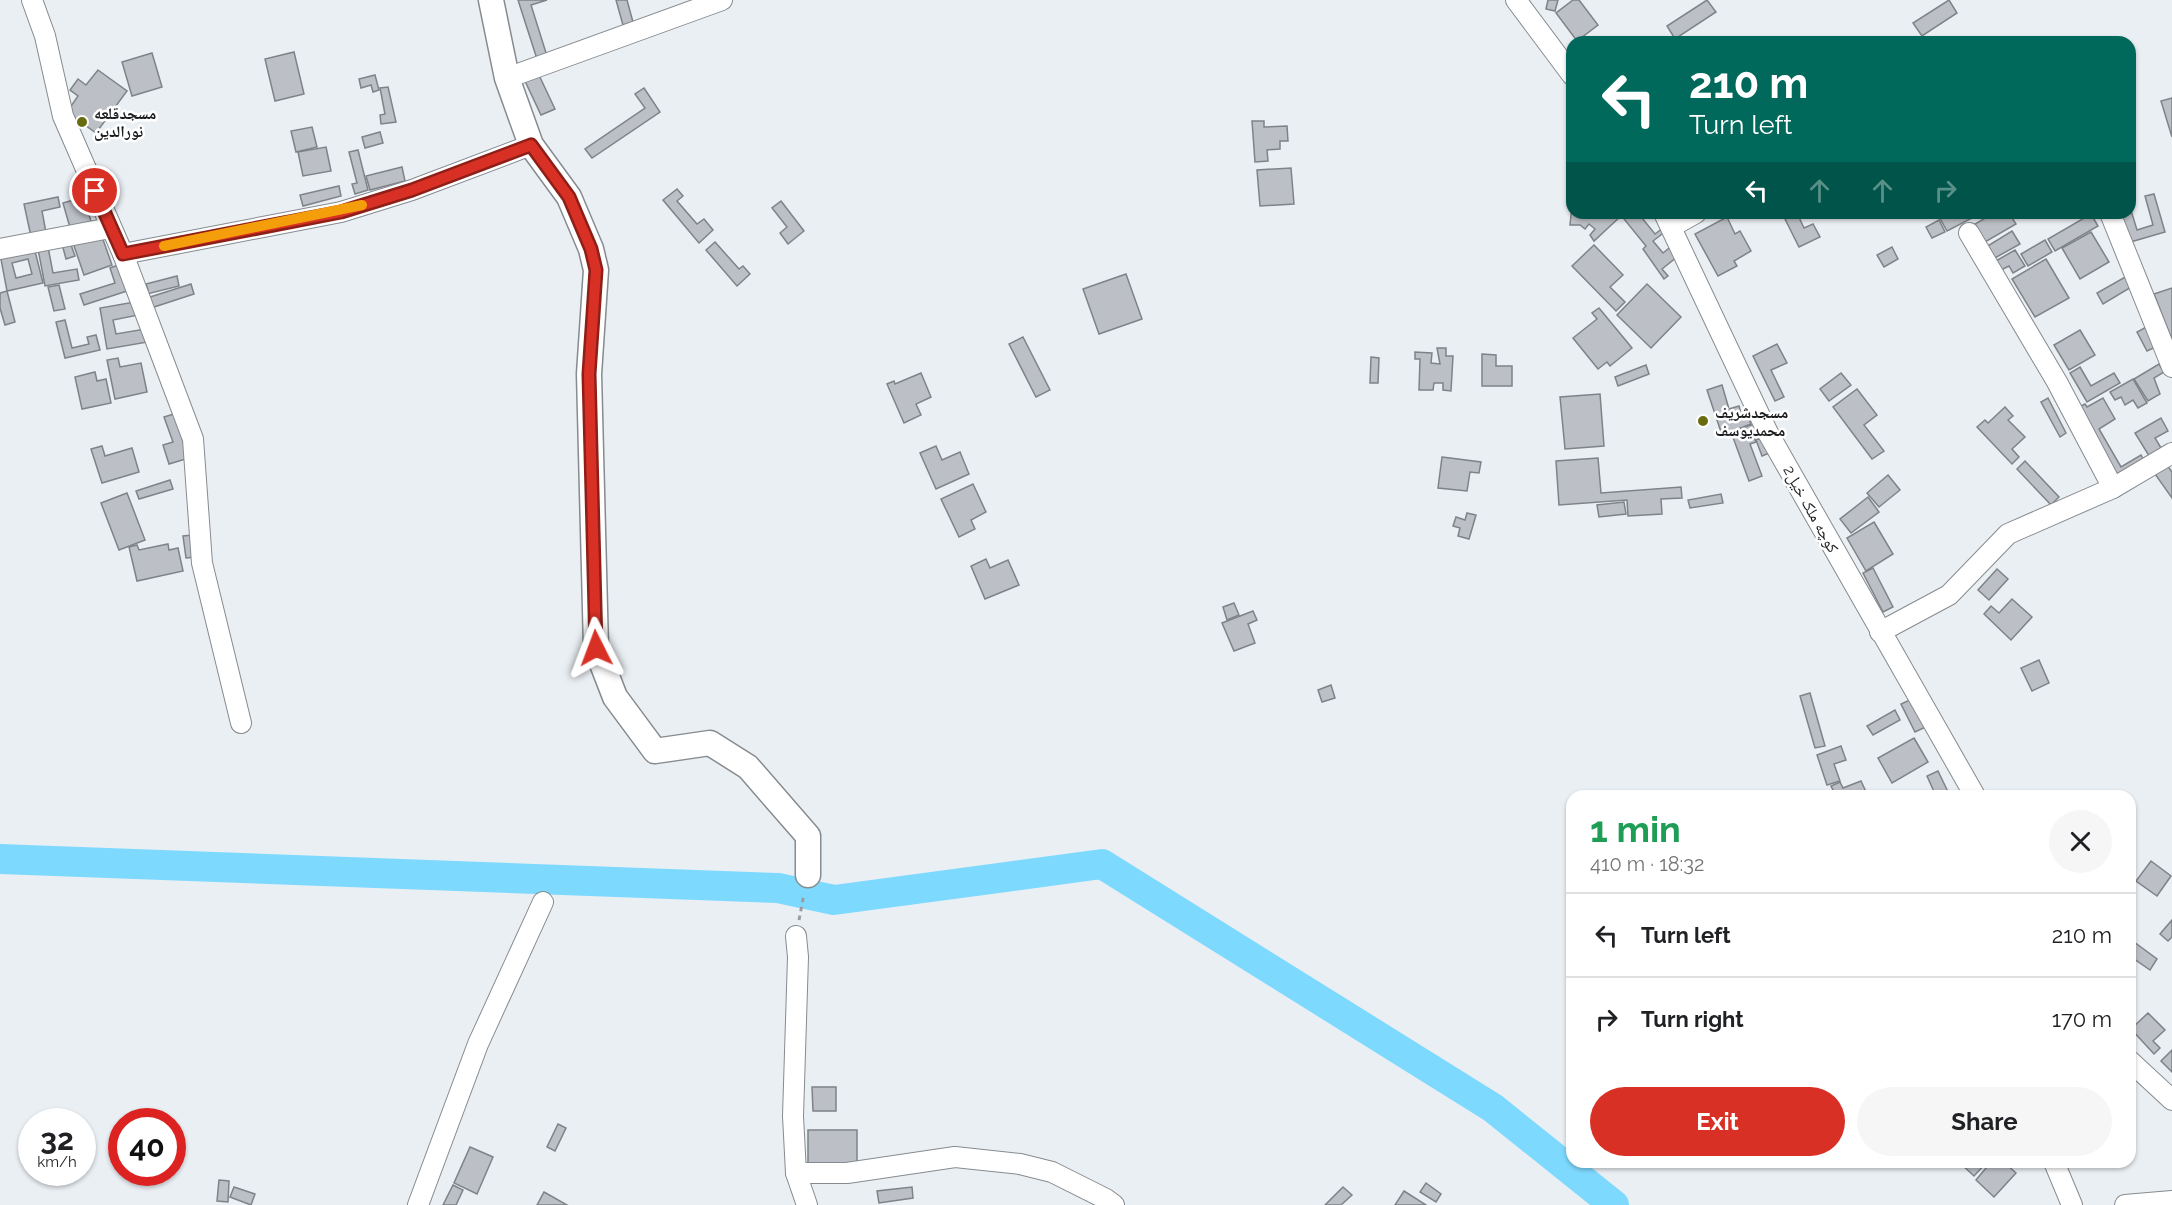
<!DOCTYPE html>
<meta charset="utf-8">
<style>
body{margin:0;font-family:Raleway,"Noto Naskh Arabic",sans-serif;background:#f6f6f6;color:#202124;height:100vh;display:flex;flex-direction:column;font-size:22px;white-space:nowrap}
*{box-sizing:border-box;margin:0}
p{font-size:20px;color:#757577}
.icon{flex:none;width:33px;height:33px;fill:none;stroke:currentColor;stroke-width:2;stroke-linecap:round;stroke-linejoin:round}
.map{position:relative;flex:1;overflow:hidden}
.panel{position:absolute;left:1566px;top:790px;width:570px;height:378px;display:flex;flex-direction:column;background:#fff;border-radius:18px;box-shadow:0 2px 4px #0004}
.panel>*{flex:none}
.banner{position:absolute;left:1566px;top:36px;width:570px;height:183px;border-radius:18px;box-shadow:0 2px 4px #0004;background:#00695c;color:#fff;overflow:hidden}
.speed{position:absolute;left:18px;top:1108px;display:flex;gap:12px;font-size:30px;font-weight:700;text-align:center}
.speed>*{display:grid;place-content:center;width:78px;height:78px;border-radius:50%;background:#fff;box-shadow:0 2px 4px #0004;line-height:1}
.speed small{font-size:15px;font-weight:400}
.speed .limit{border:9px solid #d22;background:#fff;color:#111}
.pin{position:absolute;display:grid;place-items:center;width:51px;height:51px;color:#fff;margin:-26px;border:3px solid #fff;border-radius:50%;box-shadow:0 2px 6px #0007}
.me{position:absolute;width:66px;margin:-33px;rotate:357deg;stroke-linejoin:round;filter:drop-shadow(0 0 4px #0008)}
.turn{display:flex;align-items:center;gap:21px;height:126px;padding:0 24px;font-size:27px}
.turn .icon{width:78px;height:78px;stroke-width:2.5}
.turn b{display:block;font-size:42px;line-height:51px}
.lanes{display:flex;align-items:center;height:57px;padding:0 24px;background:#0003;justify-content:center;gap:30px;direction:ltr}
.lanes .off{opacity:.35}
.round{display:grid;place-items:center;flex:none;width:63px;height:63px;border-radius:32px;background:#f6f6f6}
.head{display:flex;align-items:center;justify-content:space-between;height:102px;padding:0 24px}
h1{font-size:36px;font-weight:700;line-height:45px;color:#1e9e55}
.primary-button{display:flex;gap:12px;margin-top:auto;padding:12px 24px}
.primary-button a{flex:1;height:69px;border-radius:36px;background:#d93025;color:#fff;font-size:24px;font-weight:700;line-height:69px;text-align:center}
.primary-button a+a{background:#f6f6f6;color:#202124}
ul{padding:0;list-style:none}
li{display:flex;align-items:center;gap:18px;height:84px;padding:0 24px;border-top:2px solid #e0e0e0}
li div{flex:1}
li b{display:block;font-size:22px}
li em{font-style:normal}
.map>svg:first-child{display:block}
</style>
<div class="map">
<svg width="2172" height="1205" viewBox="0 0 2172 1205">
<rect width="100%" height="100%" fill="#eaeff4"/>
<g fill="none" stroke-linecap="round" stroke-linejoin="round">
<path stroke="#7ed9fe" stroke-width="30" d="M0 859 778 888 834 900 1102 864 1493 1108 1614 1205"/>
</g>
<g fill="#bcc0c6" stroke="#7e8388" stroke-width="1.5" fill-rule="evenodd">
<path d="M518 0H547L531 5 547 56 537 59Z"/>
<path d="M616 0H627L633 22 623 25Z"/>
<path d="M1548 0H1558L1555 11 1546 9Z"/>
<path d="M1573 0H1579L1598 25 1577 41 1556 13Z"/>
<path d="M1707 0 1716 12 1675 39 1667 26Z"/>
<path d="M1949 0 1957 13 1922 36 1913 23Z"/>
<path d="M294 52 304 94 275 101 265 59Z"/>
<path d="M152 53 162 87 132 96 122 62Z"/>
<path d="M98 70 127 91 96 133 67 112 78 96 70 90 78 79 86 85Z"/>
<path d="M538 73 555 109 541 115 524 79Z"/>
<path d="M375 75 379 90 373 92 371 85 361 88 359 79Z"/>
<path d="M388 87 396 122 381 124 380 115 385 114 380 88Z"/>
<path d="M644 88 660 112 592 158 585 149 645 108 635 94Z"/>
<path d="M2172 98V137L2161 101Z"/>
<path d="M1252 121H1264V127L1287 126 1288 141H1280V149L1267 150 1268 161 1255 162Z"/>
<path d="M312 127 317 147 296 152 291 131Z"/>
<path d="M380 132 383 143 365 148 362 137Z"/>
<path d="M326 147 331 171 303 176 298 152Z"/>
<path d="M358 150 368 190 355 194 352 184 357 183 349 152Z"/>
<path d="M402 167 405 181 370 190 366 176Z"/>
<path d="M1291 168 1294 204 1260 206 1257 170Z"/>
<path d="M339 186 341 196 303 206 300 195Z"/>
<path d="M677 189 683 196 677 201 697 224 704 219 713 230 699 243 663 200Z"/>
<path d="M2154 194 2165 232 2127 243 2118 213H2130V207L2137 230 2153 225 2145 196Z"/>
<path d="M58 197 60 207 42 211 47 238 32 241 24 204Z"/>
<path d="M84 197 92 225 71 231 63 203Z"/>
<path d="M781 201 804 231 788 244 780 233 787 227 772 208Z"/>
<path d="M1572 205V213L1622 215 1594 241 1590 235 1595 229 1589 224 1585 229 1580 225H1570Z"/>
<path d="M1632 213H1638L1655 234 1663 228 1666 231 1653 241 1663 253 1674 244 1682 253 1662 269 1668 276 1664 279 1643 249 1646 246 1624 219Z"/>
<path d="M1797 213 1804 228 1813 224 1820 237 1799 247 1785 219Z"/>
<path d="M1937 213H1974L1976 216 1947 231Z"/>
<path d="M1994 213H2009L2016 224 1985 242 1975 224Z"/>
<path d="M2091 214 2098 226 2055 251 2048 239Z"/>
<path d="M1727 217 1735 234 1740 231 1751 251 1734 261 1737 266 1718 276 1695 234Z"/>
<path d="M1939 220 1945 232 1932 238 1926 227Z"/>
<path d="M100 231 112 265 84 275 72 240Z"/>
<path d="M2012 231 2020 244 1993 259 1986 247Z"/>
<path d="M2091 232 2109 262 2080 279 2062 248Z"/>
<path d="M2045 240 2052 252 2028 266 2021 254Z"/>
<path d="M70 242 75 256 66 259 62 244Z"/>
<path d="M715 242 739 269 743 266 750 274 737 286 706 250Z"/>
<path d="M1594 245 1623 275 1610 287 1625 302 1616 311 1572 266Z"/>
<path d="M34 247 43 283 7 291 0 254ZM28 259 32 274 16 278 12 263Z"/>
<path d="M48 247 53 273 77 269 79 280 45 286 38 249Z"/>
<path d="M1892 247 1898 259 1884 267 1877 255Z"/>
<path d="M2015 250 2025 266 2013 273 2009 266 1999 271 1994 262Z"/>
<path d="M2046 259 2069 298 2035 317 2012 279Z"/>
<path d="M118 265 127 291 84 305 80 294 115 283 110 268Z"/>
<path d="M1126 274 1142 319 1099 334 1083 289Z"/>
<path d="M177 276 179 286 143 295 141 292 148 290 146 284Z"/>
<path d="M2127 276 2133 286 2103 304 2097 293Z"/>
<path d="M191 284 194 294 151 308 147 298Z"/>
<path d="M1647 284 1681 317 1651 348 1617 315Z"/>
<path d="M59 285 65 309 54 311 48 287Z"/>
<path d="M2172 288V340L2154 294Z"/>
<path d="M7 291 15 322 5 325 0 308V293Z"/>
<path d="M140 301 143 314 113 320 116 334 145 329 148 342 107 349 100 308Z"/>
<path d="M1599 308 1632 348 1610 366 1607 362 1598 369 1573 338 1597 319 1592 313Z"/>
<path d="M65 320 72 348 89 344 87 337 96 335 100 350 65 358 56 322Z"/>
<path d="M2150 325 2160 345 2147 351 2137 332Z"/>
<path d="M2080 330 2095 355 2069 370 2054 345Z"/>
<path d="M1023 337 1050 390 1036 397 1009 344Z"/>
<path d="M1777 344 1787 363 1771 370 1784 397 1775 401 1753 356Z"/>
<path d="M1437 348H1446V356H1453L1451 391 1443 390V383H1434L1433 390H1419L1420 359H1415V352L1432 353 1431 363 1440 364Z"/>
<path d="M1482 354 1496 355V366H1512V386H1482Z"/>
<path d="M1371 357 1379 358 1378 383H1370Z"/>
<path d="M118 358 120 367 141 363 147 392 115 399 107 360Z"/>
<path d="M2159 364 2164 372 2154 378 2160 394 2148 401 2134 379Z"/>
<path d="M1646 365 1649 374 1618 386 1615 377Z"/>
<path d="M2080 367 2091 386 2114 373 2120 383 2087 402 2070 373Z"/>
<path d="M95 372 97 381 106 379 111 403 82 409 75 377Z"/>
<path d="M921 373 931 397 916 404 921 415 904 423 887 384 894 381 895 384Z"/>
<path d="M1841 373 1851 385 1829 401 1820 389Z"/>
<path d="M2133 379 2147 403 2138 408 2133 400 2125 405 2121 397 2115 400 2110 392Z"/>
<path d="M1722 385 1729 409 1739 406 1742 417 1747 415 1751 424 1722 435 1707 390Z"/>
<path d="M1857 389 1877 415 1864 425 1884 451 1872 459 1833 407Z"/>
<path d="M1600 394 1604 446 1565 449 1560 397Z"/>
<path d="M2048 398 2066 433 2060 437 2041 402Z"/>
<path d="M2103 398 2115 419 2099 429 2121 467 2141 455 2146 464 2119 480 2077 408 2085 404 2087 407Z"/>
<path d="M2005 407 2013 416 2008 420 2025 437 2012 449 2019 457 2012 464 1977 427 1985 420 1988 423Z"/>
<path d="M174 414 189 458 169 464 163 445 173 442 164 417Z"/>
<path d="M2161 418 2168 431 2155 438 2166 456 2154 464 2135 433Z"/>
<path d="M1762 421 1766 433 1754 437 1756 442 1750 444 1762 476 1749 481 1731 432Z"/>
<path d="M1766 436 1772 452 1762 456 1756 440Z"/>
<path d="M102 446 105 456 132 448 139 472 102 483 91 449Z"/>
<path d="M936 446 942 460 960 452 969 474 936 489 920 453Z"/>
<path d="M1442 457 1481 462 1479 473 1470 472 1467 491 1438 488Z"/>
<path d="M1598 458 1601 493 1681 487 1682 498 1661 499 1662 514 1628 516 1627 500 1559 505 1556 461Z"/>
<path d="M2025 461 2059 497 2051 505 2017 469Z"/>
<path d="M2167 465 2172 472V498L2155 474Z"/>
<path d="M1888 475 1900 490 1879 507 1867 493Z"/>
<path d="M170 480 173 489 139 499 136 491Z"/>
<path d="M973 484 986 512 971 520 975 529 959 537 941 499Z"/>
<path d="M127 493 145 540 119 550 101 503Z"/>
<path d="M1721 494 1723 503 1690 508 1688 500Z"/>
<path d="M1868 497 1879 512 1851 533 1840 519Z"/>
<path d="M1624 502 1626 514 1599 517 1597 505Z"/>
<path d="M1467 513 1476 515 1469 539 1458 536 1460 528 1453 526 1456 517 1465 520Z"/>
<path d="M1874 522 1893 554 1866 571 1847 538Z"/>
<path d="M193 535 196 557 186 558 183 536Z"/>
<path d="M168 544 169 550 178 548 183 571 137 581 129 547 137 545 139 550Z"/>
<path d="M986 559 990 568 1008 560 1019 585 985 599 971 566Z"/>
<path d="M1873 568 1893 607 1883 612 1863 573Z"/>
<path d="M1997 569 2008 579 1989 600 1978 590Z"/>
<path d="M2012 599 2032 617 2011 640 1984 614 1991 606 1999 613Z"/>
<path d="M1234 603 1239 615 1227 620 1223 607Z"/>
<path d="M1253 611 1257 620 1248 624 1255 643 1234 651 1222 623Z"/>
<path d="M2039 660 2049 683 2032 691 2021 668Z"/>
<path d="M1331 685 1335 698 1322 702 1318 690Z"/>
<path d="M1810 693 1825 746 1815 748 1800 696Z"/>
<path d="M1914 698 1928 726 1915 732 1901 704Z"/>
<path d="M1895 710 1900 720 1873 735 1867 726Z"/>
<path d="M1914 738 1928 762 1892 783 1878 758Z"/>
<path d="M1841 746 1846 760 1834 764 1840 781 1827 785 1817 755Z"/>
<path d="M1938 771 1950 796H1936L1927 776Z"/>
<path d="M1861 781 1868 796H1836L1831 786 1840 782 1843 788Z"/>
<path d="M2151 861 2171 876 2157 896 2136 881Z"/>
<path d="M2172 920V937L2168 941 2160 934Z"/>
<path d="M2130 939 2157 959 2150 970 2130 956Z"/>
<path d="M2148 1013 2165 1030 2153 1041 2160 1048 2154 1054 2131 1029Z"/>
<path d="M2172 1050V1072L2161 1061Z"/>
<path d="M812 1087H836V1111H813Z"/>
<path d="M558 1124 566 1128 555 1151 547 1147Z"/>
<path d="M808 1130H857V1167L808 1168Z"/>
<path d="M470 1147 493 1157 477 1194 454 1183Z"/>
<path d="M1959 1162H1987L1974 1176Z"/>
<path d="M1991 1162H2004L2016 1173 1994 1197 1976 1180Z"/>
<path d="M219 1180 229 1181 228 1202 217 1201Z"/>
<path d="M1426 1183 1441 1194 1436 1202 1420 1192Z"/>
<path d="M453 1185 463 1190 456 1205H443Z"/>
<path d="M234 1187 255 1194 251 1205 230 1197Z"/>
<path d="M912 1187 913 1198 879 1203 877 1191Z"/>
<path d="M1343 1187 1352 1195 1341 1205H1325Z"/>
<path d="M1404 1191 1426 1205H1395Z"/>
<path d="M544 1192 567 1205H537Z"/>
</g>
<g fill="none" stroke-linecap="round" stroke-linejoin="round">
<g stroke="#868b90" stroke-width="22">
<g id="minor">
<path d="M32 0 45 36 63 116 123 254 193 439 202 563 241 723"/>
<path d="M1516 0 1572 75"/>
<path d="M507 78 722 0"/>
<path d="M1664 213 1768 433 1975 796"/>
<path d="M2110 213 2172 367"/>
<path d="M1671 227 1696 213"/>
<path d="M1969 233 2057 382 2113 488"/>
<path d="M0 249 110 228"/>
<path d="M123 254 341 212 412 190 531 145"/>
<path d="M1880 632 1949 595 2008 534 2113 488 2172 453"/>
<path d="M796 936 798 957 793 1116 796 1173 807 1205"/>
<path d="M2130 1061 2172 1100"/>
<path d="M2054 1162 2072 1205"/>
<path d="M796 1173H847L955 1157 1020 1164 1052 1172 1106 1199 1114 1205"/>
<path d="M418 1205 478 1044 543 902"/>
<path d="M2125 1205 2172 1201"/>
</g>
</g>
<g stroke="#868b90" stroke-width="27">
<path id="tertiary" d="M491 0 507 78 531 145 569 197 591 249 596 270 589 374 596 648 615 697 655 751 710 743 748 767 808 836V875"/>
</g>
<path stroke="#999ca0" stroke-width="3" stroke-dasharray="4.5 4.5" stroke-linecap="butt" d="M799 920 804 894"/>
<use href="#minor" stroke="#fff" stroke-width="20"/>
<use href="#tertiary" stroke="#fff" stroke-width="24"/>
</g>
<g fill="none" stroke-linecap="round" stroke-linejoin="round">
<g stroke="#8d1f18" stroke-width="15">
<path id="route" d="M95 191 123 254 341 212 412 190 531 145 569 197 591 249 596 270 589 374 596 648"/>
</g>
<use href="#route" stroke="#d93025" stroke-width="10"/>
<path stroke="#f59e0b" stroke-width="10" d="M164 246 362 205"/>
</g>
<g fill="#686c0f" stroke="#fff" stroke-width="2">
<circle cx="82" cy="122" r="6"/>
<circle cx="1703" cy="421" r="6"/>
</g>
<g text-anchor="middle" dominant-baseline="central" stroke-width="5" stroke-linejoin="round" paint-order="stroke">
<g font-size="16" font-weight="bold" fill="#1a1c1e" stroke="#fff" text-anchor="start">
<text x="94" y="113">مسجدقلعه<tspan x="94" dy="18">نورالدین</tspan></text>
<text x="1715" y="412">مسجدشریف<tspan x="1715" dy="18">محمدیوسف</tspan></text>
</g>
<g font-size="16" fill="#1a1c1e" stroke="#fff">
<text transform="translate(1811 509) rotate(61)">کوچه ملک خیل2</text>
</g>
</g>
</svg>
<div class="speed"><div>32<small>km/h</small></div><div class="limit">40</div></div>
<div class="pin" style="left:95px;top:191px;background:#d93025"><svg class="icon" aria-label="arrive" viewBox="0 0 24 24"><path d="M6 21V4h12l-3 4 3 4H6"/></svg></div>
<svg class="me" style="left:596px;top:648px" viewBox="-20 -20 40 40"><path d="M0-17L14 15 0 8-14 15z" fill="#d93025" stroke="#fff" stroke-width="4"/></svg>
<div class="banner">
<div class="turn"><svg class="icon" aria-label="left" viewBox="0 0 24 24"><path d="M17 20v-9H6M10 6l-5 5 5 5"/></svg><div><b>210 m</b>Turn left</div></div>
<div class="lanes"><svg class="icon" aria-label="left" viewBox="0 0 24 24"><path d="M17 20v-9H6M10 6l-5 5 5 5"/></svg><svg class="icon off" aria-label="ahead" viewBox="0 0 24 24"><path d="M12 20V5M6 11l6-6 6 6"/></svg><svg class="icon off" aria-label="ahead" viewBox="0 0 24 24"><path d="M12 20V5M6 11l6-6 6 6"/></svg><svg class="icon off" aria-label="right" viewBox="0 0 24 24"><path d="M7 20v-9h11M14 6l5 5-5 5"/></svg></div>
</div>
<section class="panel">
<div class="head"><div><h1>1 min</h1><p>410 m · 18:32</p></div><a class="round"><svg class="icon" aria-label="close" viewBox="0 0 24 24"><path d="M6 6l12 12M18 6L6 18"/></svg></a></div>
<ul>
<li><svg class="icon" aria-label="left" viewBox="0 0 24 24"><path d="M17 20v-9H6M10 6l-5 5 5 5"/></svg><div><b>Turn left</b></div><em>210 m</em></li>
<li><svg class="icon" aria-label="right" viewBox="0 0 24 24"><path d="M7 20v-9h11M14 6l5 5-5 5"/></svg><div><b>Turn right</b></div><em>170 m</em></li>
</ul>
<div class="primary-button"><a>Exit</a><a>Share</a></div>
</section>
</div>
